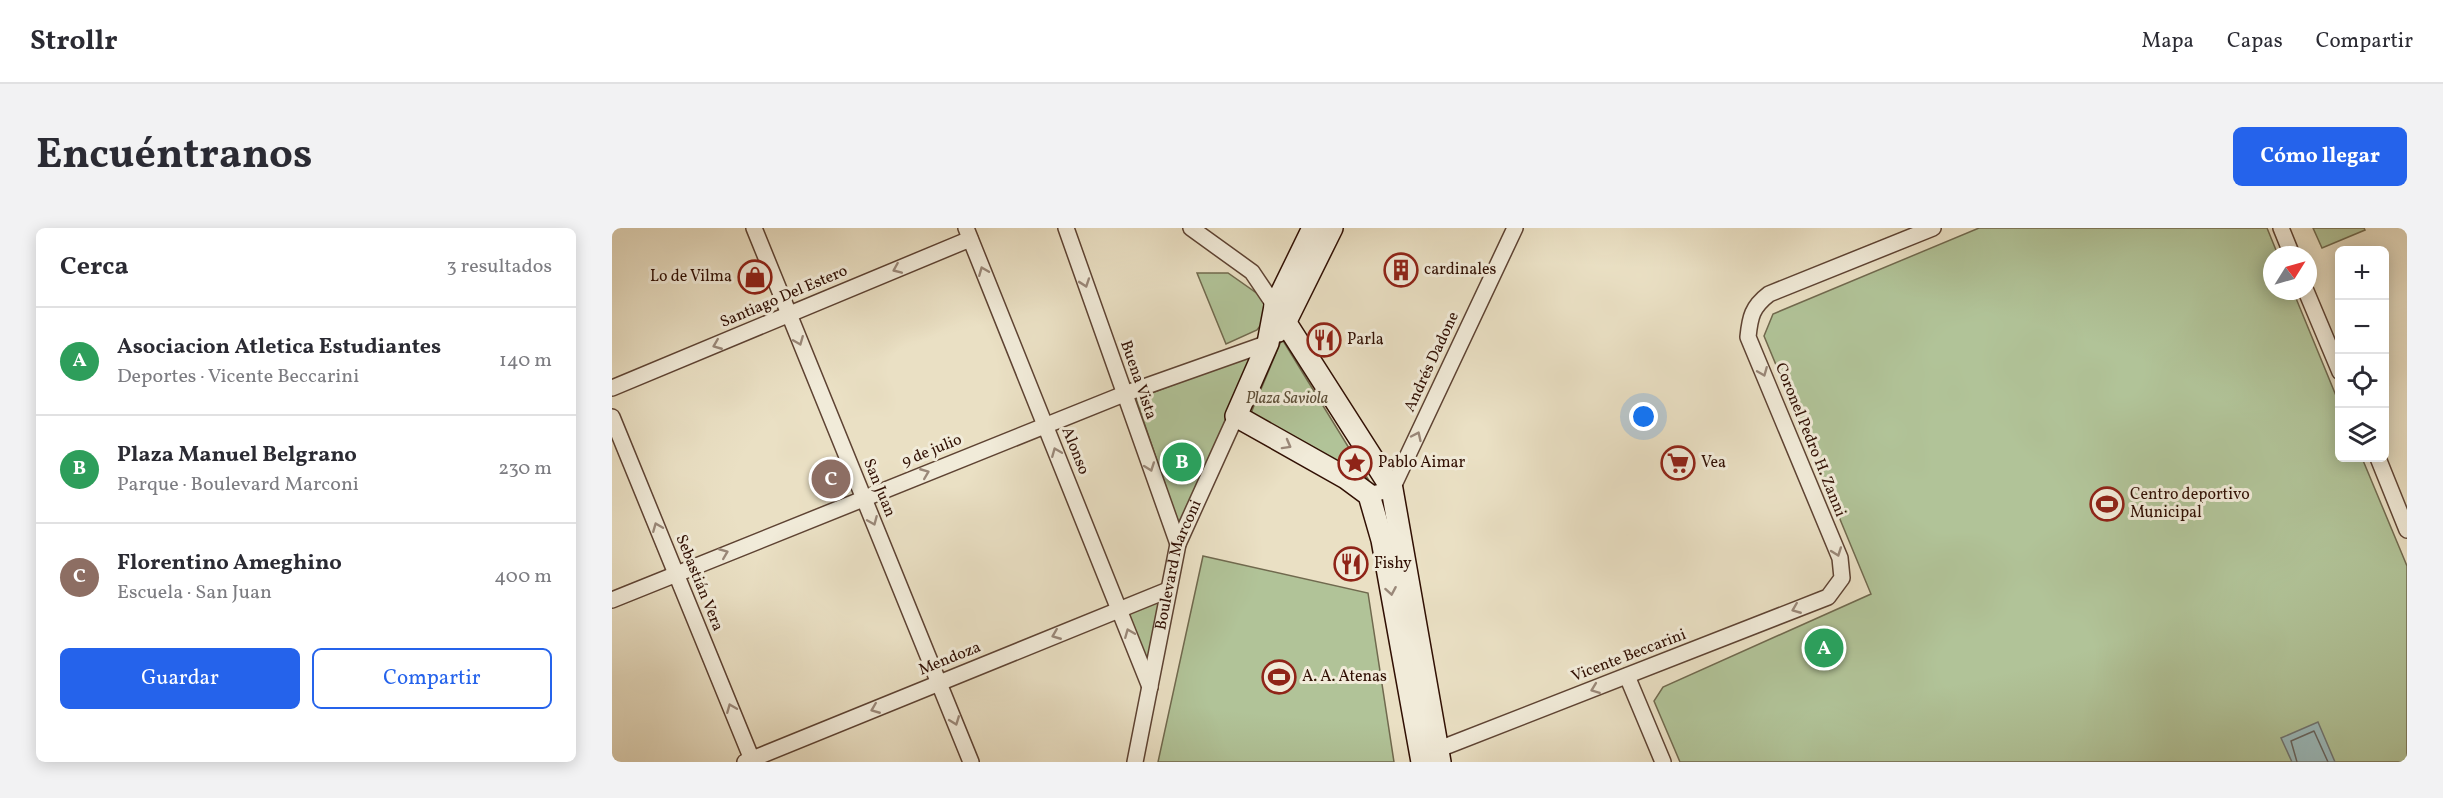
<!DOCTYPE html>
<html lang="es">
<head>
<meta charset="utf-8">
<style>
  body { margin:0; font-family:Vollkorn,serif; background:#f2f2f3; color:#2b2b33 }
  .controls { position:absolute; right:18px; top:18px; display:grid; overflow:hidden; border-radius:9px; box-shadow:0 3px 15px #0003 }
  .controls button { width:54px; height:54px; display:grid; place-items:center; padding:0; border:0; border-bottom:2px solid #e1e1e2; background:#fff; color:#2b2b33; font:30px sans-serif }
  .compass { position:absolute; left:1651px; top:18px; width:54px; height:54px; border-radius:50%; background:#fff; box-shadow:0 3px 15px #0003; rotate:53deg }
  .you { position:absolute; left:1032px; top:189px; width:21px; height:21px; margin:-15px; border:4px solid #fff; border-radius:50%; background:#1a73e8; box-shadow:0 0 0 9px #1a73e833 }
  .badge { display:grid; place-items:center; width:39px; height:39px; border-radius:50%; background:#2563eb; color:#fff; font-size:20px; font-weight:700 }
  .pin { position:absolute; translate:-50% -50%; border:3px solid #fff; box-shadow:0 2px 6px #0006 }
  .list { margin:0; padding:0; list-style:none }
  h2 { display:flex; justify-content:space-between; align-items:center; height:78px; margin:0; padding:0 24px; font-size:26px }
  h2 small { font-size:20px; font-weight:400; color:#7c7c81 }
  .list li { display:grid; grid-template-columns:39px 1fr auto; gap:18px; align-items:center; box-sizing:border-box; height:108px; padding:0 24px; border-top:2px solid #e1e1e2 }
  .list b { display:block; font-size:22px; white-space:nowrap }
  .list p { margin:0; font-size:20px; white-space:nowrap; color:#7c7c81 }
  .list em { font-size:20px; font-style:normal; color:#7c7c81 }
  .actions { display:flex; gap:12px; padding:18px 24px }
  .actions a { flex:1; padding:14px 0; border:2px solid #2563eb; border-radius:9px; text-align:center; font-size:21px; color:#2563eb }
  .actions .main { background:#2563eb; color:#fff }
  .icon { flex:none; width:33px; height:33px; fill:none; stroke:currentColor; stroke-width:2; stroke-linecap:round; stroke-linejoin:round }
  .map { position:relative; flex:none; width:1795px; height:534px; overflow:hidden; border-radius:9px }
  header { display:flex; align-items:center; gap:36px; box-sizing:border-box; height:84px; padding:0 30px; background:#fff; border-bottom:2px solid #e1e1e2 }
  header strong { font-size:28px }
  nav { display:flex; gap:33px; margin-inline-start:auto; font-size:21px }
  .intro { display:flex; align-items:center; justify-content:space-between; box-sizing:border-box; height:144px; padding:0 36px }
  h1 { margin:0; font-size:42px }
  .button { padding:15px 27px; border-radius:9px; background:#2563eb; color:#fff; font-size:21px; font-weight:700 }
  main { display:flex; gap:36px; padding:0 36px }
  aside { flex:1; background:#fff; border-radius:9px; box-shadow:0 3px 15px #0003 }
  .map>svg:first-child { display:block }
  .green { fill:#b1c398; stroke:#70694e; stroke-width:1.5 }
  .water { fill:#9bbbbd; stroke:#707673; stroke-width:1.5 }
  .lines { fill:none; stroke-linecap:round; stroke-linejoin:round }
  .shore { stroke:#666560; stroke-width:1.5 }
  .street-casing { stroke:#5e4333; stroke-width:18 }
  .secondary-casing { stroke:#300f03; stroke-width:24 }
  .street { stroke:#f1ebd9; stroke-width:15 }
  .secondary { stroke:#f1ebd9; stroke-width:21 }
  .oneway { stroke:#9a8879 }
  .labels { text-anchor:middle; dominant-baseline:central; stroke-width:6; stroke-linejoin:round; paint-order:stroke }
  .poi-label { font-size:16px; fill:#300f03; stroke:#f1ebd9; text-anchor:start }
  .street-label { font-size:16px; fill:#300f03; stroke:#f1ebd9 }
  .park-label { font-size:16px; font-style:italic; fill:#5d4e37; stroke:#f1ebd9 }
</style>
</head>
<body>
<header>
<strong>Strollr</strong>
<nav><a>Mapa</a><a>Capas</a><a>Compartir</a></nav>
</header>
<div class="intro"><h1>Encuéntranos</h1><a class="button">Cómo llegar</a></div>
<main>
<aside>
<h2>Cerca<small>3 resultados</small></h2>
<ul class="list">
<li><span class="badge" style="background:#2e9e5b">A</span><div><b>Asociacion Atletica Estudiantes</b><p>Deportes · Vicente Beccarini</p></div><em>140 m</em></li>
<li><span class="badge" style="background:#2e9e5b">B</span><div><b>Plaza Manuel Belgrano</b><p>Parque · Boulevard Marconi</p></div><em>230 m</em></li>
<li><span class="badge" style="background:#8d6e63">C</span><div><b>Florentino Ameghino</b><p>Escuela · San Juan</p></div><em>400 m</em></li>
</ul>
<div class="actions"><a class="main">Guardar</a><a>Compartir</a></div>
</aside>
<div class="map">
<svg width="1795" height="534" viewBox="0 0 1795 534">
  <rect width="100%" height="100%" fill="#eae0c4"/>
  <filter id="stains"><feTurbulence type="fractalNoise" baseFrequency=".00333" numOctaves="4"/><feColorMatrix values="0 0 0 0 .2 0 0 0 0 .09 0 0 0 0 .02 0 0 0 .5 -.17"/></filter>
  <radialGradient id="worn" r=".72"><stop offset=".6" stop-color="#630" stop-opacity="0"/><stop offset="1" stop-color="#630" stop-opacity=".3"/></radialGradient>
  <g class="green">
    <polygon points="1367,0 1655,0 1666,27 1660,27 1660,63 1681,63 1727,175 1728,230 1750,230 1795,338 1795,534 1068,534 1042,473 1051,459 1259,366 1152,108 1161,86"/>
    <polygon points="1701,0 1752,0 1753,2 1710,20"/>
    <polygon points="585,45 616,45 663,78 645,102 614,116"/>
    <polygon points="670,111 756,251 639,185"/>
    <polygon points="644,125 567,297 524,171"/>
    <polygon points="591,328 756,365 782,534 546,534"/>
    <polygon points="550,370 535,444 514,385"/>
  </g>
  <polygon class="water" points="1706,494 1723,534 1680,534 1669,510"/>
  <g class="lines">
    <polyline class="shore" points="1685,534 1679,513 1702,503 1716,534"/>
    <g class="street-casing">
      <g id="street">
        <polyline points="142,0 359,534"/>
        <polyline points="354,0 538,459"/>
        <polyline points="454,0 566,316"/>
        <polyline points="579,0 640,44 663,78"/>
        <polyline points="1669,0 1680,27"/>
        <polyline points="1694,63 1728,144"/>
        <polyline points="0,160 358,11"/>
        <polyline points="0,189 141,534"/>
        <polyline points="1766,230 1795,302"/>
        <polyline points="757,267 780,261 903,0"/>
        <polyline points="0,372 512,166 656,115"/>
        <polyline points="1015,448 1051,534"/>
        <path d="M 817,525 L 1216,369 L 1230,350 L 1228,330 L 1136,109 C 1138,89 1140,79 1157,66 L 1321,0"/>
        <polyline points="133,534 556,362"/>
        <path id="s1" d="M 523,534 L 566,316 L 624,188"/>
      </g>
    </g>
    <g class="secondary-casing">
      <g id="secondary">
        <polyline points="701,0 663,78 656,115 624,188 734,250 757,267 770,312 810,534"/>
        <polyline points="663,78 780,261 828,534"/>
        <polyline points="666,103 673,95 720,0"/>
      </g>
    </g>
    <use href="#street" class="street"/>
    <use href="#secondary" class="secondary"/>
  </g>
  <defs><path id="oneway-chevron" d="M-2-3.5L2.5 0L-2 3.5" fill="none" stroke-width="1.6" stroke-linecap="round" stroke-linejoin="round" transform="scale(1.5)"/></defs>
  <g class="oneway">
    <use href="#oneway-chevron" transform="translate(285 41) rotate(157)"/>
    <use href="#oneway-chevron" transform="translate(371 43) rotate(-112)"/>
    <use href="#oneway-chevron" transform="translate(473 55) rotate(71)"/>
    <use href="#oneway-chevron" transform="translate(187 113) rotate(68)"/>
    <use href="#oneway-chevron" transform="translate(105 117) rotate(158)"/>
    <use href="#oneway-chevron" transform="translate(1151 144) rotate(68)"/>
    <use href="#oneway-chevron" transform="translate(805 208) rotate(-65)"/>
    <use href="#oneway-chevron" transform="translate(675 217) rotate(29)"/>
    <use href="#oneway-chevron" transform="translate(444 224) rotate(-112)"/>
    <use href="#oneway-chevron" transform="translate(538 239) rotate(70)"/>
    <use href="#oneway-chevron" transform="translate(313 245) rotate(-22)"/>
    <use href="#oneway-chevron" transform="translate(261 293) rotate(67)"/>
    <use href="#oneway-chevron" transform="translate(45 299) rotate(-112)"/>
    <use href="#oneway-chevron" transform="translate(1225 324) rotate(70)"/>
    <use href="#oneway-chevron" transform="translate(112 325) rotate(-22)"/>
    <use href="#oneway-chevron" transform="translate(779 363) rotate(80)"/>
    <use href="#oneway-chevron" transform="translate(1184 381) rotate(158)"/>
    <use href="#oneway-chevron" transform="translate(517 405) rotate(-112)"/>
    <use href="#oneway-chevron" transform="translate(444 407) rotate(158)"/>
    <use href="#oneway-chevron" transform="translate(983 461) rotate(159)"/>
    <use href="#oneway-chevron" transform="translate(119 480) rotate(-112)"/>
    <use href="#oneway-chevron" transform="translate(263 481) rotate(158)"/>
    <use href="#oneway-chevron" transform="translate(343 493) rotate(69)"/>
  </g>
  <defs>
    <g id="building-ring" transform="scale(1.725)"><circle r="9.5" fill="#f1ebd9" stroke="#8f2418" stroke-width="1.5"/><path d="M-4-6H4V6H1V3H-1V6H-4ZM-2.5-4.3h1.7v1.8h-1.7ZM.8-4.3h1.7v1.8H.8ZM-2.5-1h1.7V.8h-1.7ZM.8-1h1.7V.8H.8Z" fill="#8f2418"/></g>
    <g id="shop-ring" transform="scale(1.725)"><circle r="9.5" fill="#f1ebd9" stroke="#8f2418" stroke-width="1.5"/><path d="M-5-2.5h2.3a2.7 3.5 0 0 1 5.4 0H5L5.5 6h-11ZM-1.5-2.5h3a1.5 2.3 0 0 0-3 0Z" fill="#8f2418"/></g>
    <g id="restaurant-ring" transform="scale(1.725)"><circle r="9.5" fill="#f1ebd9" stroke="#8f2418" stroke-width="1.5"/><path d="M-5-6h1v4h1v-4h1v4h1v-4h1v5L-1.5 .5V6h-2V.5L-5-1ZM5-6V6H3V1.5H1.5Q1.5-4 5-6Z" fill="#8f2418"/></g>
    <g id="sight-ring" transform="scale(1.725)"><circle r="9.5" fill="#f1ebd9" stroke="#8f2418" stroke-width="1.5"/><path d="M0-6L1.8-2.2L6-1.7L2.9 1.2L3.7 5.4L0 3.3L-3.7 5.4L-2.9 1.2L-6-1.7L-1.8-2.2Z" fill="#8f2418"/></g>
    <g id="supermarket-ring" transform="scale(1.725)"><circle r="9.5" fill="#f1ebd9" stroke="#8f2418" stroke-width="1.5"/><path d="M-6-5.5h2.5l.6 2H6L4.5 2H-2.5L-4.4-4H-6ZM-1.5 3.2a1.3 1.3 0 1 0 .1 0ZM3 3.2a1.3 1.3 0 1 0 .1 0Z" fill="#8f2418"/></g>
    <g id="stadium-ring" transform="scale(1.725)"><circle r="9.5" fill="#f1ebd9" stroke="#8f2418" stroke-width="1.5"/><path d="M0-5a6.5 5 0 1 0 0 10a6.5 5 0 1 0 0-10ZM-3.5-1.8h7v3.6h-7Z" fill="#8f2418"/></g>
  </defs>
  <g fill-rule="evenodd">
    <use href="#building-ring" x="789" y="42"/>
    <use href="#shop-ring" x="143" y="49"/>
    <use href="#restaurant-ring" x="712" y="112"/>
    <use href="#sight-ring" x="743" y="235"/>
    <use href="#supermarket-ring" x="1066" y="235"/>
    <use href="#stadium-ring" x="1495" y="276"/>
    <use href="#restaurant-ring" x="739" y="336"/>
    <use href="#stadium-ring" x="667" y="449"/>
  </g>
  <g class="labels">
    <g class="poi-label">
      <text x="812" y="42">cardinales</text>
      <text x="120" y="49" text-anchor="end">Lo de Vilma</text>
      <text x="735" y="112">Parla</text>
      <text x="766" y="235">Pablo Aimar</text>
      <text x="1089" y="235">Vea</text>
      <text x="1518" y="267">Centro deportivo<tspan x="1518" dy="18">Municipal</tspan></text>
      <text x="762" y="336">Fishy</text>
      <text x="690" y="449">A. A. Atenas</text>
    </g>
    <g class="street-label">
      <text transform="translate(172 69) rotate(-23)">Santiago Del Estero</text>
      <text transform="translate(820 134) rotate(-65)">Andrés Dadone</text>
      <text transform="translate(526 152) rotate(71)">Buena Vista</text>
      <text transform="translate(1198 212) rotate(68)">Coronel Pedro H. Zanni</text>
      <text transform="translate(320 223) rotate(-22)">9 de julio</text>
      <text transform="translate(463 223) rotate(68)">Alonso</text>
      <text transform="translate(267 260) rotate(68)">San Juan</text>
      <text stroke="none"><textPath href="#s1" startOffset="202">Boulevard Marconi</textPath></text>
      <text transform="translate(87 355) rotate(68)">Sebastián Vera</text>
      <text transform="translate(1017 428) rotate(-21)">Vicente Beccarini</text>
      <text transform="translate(338 431) rotate(-22)">Mendoza</text>
    </g>
    <g class="park-label">
      <text x="675" y="171">Plaza Saviola</text>
    </g>
  </g>
  <rect width="100%" height="100%" filter="url(#stains)"/>
  <rect width="100%" height="100%" fill="url(#worn)"/>
</svg>
<div class="controls">
<button>+</button>
<button>−</button>
<button><svg class="icon" aria-label="locate" viewBox="0 0 24 24"><circle cx="12" cy="12" r="6"/><path d="M12 2v4M12 18v4M2 12h4M18 12h4"/></svg></button>
<button><svg class="icon" aria-label="layers" viewBox="0 0 24 24"><path d="M12 4l9 5-9 5-9-5zM3 14l9 5 9-5"/></svg></button>
</div>
<svg class="compass" viewBox="-18 -18 36 36"><path d="M0-13l5 13h-10z" fill="#e53935"/><path d="M0 13l5-13h-10z" fill="#7c7c81"/></svg>
<div class="you"></div>
<div class="pin badge" style="left:1212px;top:420px;background:#2e9e5b">A</div>
<div class="pin badge" style="left:570px;top:234px;background:#2e9e5b">B</div>
<div class="pin badge" style="left:219px;top:251px;background:#8d6e63">C</div>
</div>
</main>
</body>
</html>
